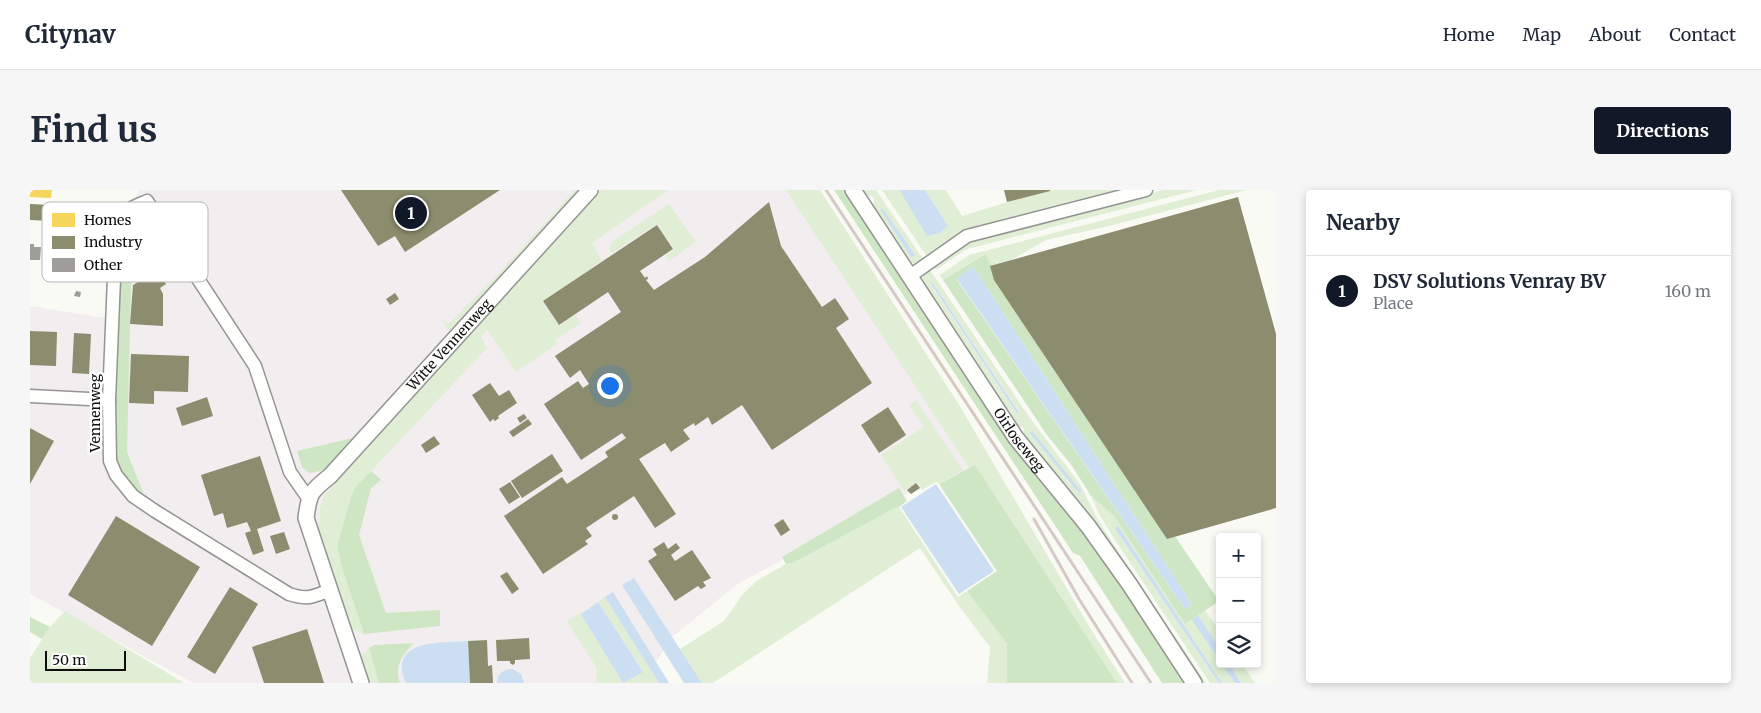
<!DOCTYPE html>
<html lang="en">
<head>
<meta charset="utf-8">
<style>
  body { margin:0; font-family:Merriweather,serif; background:#f6f6f7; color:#1f2937 }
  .controls { position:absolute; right:15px; bottom:15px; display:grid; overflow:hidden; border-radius:5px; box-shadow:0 2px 8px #0003 }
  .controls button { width:45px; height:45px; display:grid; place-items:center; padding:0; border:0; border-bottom:1px solid #e0e1e3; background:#fff; color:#1f2937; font:25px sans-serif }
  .scale { position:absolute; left:15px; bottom:12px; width:81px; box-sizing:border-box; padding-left:5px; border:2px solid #0e0e0e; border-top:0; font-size:14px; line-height:18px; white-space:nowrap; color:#0e0e0e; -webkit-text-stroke:4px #fff; paint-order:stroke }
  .you { position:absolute; left:579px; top:195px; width:18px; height:18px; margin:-12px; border:4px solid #fff; border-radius:50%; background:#1a73e8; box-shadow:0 0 0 8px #1a73e833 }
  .badge { display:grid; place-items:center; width:32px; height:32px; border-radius:50%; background:#111827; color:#fff; font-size:16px; font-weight:700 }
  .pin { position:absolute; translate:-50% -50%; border:2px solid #fff; box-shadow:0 1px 5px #0006 }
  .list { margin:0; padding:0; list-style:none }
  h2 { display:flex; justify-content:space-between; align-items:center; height:65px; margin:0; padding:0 20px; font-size:21px }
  h2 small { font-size:16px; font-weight:400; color:#747a83 }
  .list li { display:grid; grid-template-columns:32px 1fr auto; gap:15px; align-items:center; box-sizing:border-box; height:70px; padding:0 20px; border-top:1px solid #e0e1e3 }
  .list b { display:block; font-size:19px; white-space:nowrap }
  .list p { margin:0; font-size:16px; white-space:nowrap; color:#747a83 }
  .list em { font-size:16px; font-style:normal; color:#747a83 }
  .icon { flex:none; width:28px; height:28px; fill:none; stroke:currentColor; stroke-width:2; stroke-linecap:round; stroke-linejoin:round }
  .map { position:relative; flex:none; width:1246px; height:493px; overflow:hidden; border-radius:5px }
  header { display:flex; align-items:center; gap:30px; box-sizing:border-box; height:70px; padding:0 25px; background:#fff; border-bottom:1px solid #e0e1e3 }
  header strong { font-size:24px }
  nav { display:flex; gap:28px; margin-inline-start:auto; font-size:18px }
  .intro { display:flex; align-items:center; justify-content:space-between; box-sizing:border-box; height:120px; padding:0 30px }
  h1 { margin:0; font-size:35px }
  .button { padding:12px 22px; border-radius:5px; background:#111827; color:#fff; font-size:18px; font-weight:700 }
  main { display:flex; gap:30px; padding:0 30px }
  aside { flex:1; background:#fff; border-radius:5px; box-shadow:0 2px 8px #0003 }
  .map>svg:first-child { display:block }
  .industrial { fill:#f2edef }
  .green { fill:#e0eed5; fill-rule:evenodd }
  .forest { fill:#cfe6c4; fill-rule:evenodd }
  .water { fill:#ccdef2 }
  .homes { fill:#f6d55c }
  .industry { fill:#8c8c6e }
  .building { fill:#9e9d99 }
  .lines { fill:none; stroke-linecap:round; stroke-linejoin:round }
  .minor-casing { stroke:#949492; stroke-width:15 }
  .tertiary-casing { stroke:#949492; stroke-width:18 }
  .minor { stroke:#fefefd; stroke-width:12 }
  .tertiary { stroke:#fefefd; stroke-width:15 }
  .rail { stroke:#d5c9c6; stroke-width:3 }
  .labels { text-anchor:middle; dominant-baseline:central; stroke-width:5; stroke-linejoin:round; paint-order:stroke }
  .street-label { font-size:14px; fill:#0e0e0e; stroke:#fff }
  .key { fill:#fff; stroke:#b7b7b7; stroke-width:1 }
  .key-label { font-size:14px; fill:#0e0e0e }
</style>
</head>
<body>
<header>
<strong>Citynav</strong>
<nav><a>Home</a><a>Map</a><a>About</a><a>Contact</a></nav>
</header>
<div class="intro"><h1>Find us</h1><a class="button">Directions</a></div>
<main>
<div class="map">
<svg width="1246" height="493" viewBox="0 0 1246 493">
  <rect width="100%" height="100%" fill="#fafaf4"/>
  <polygon class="industrial" points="109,0 759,0 944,276 940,280 885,300 709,393 642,447 613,493 163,493 0,404 0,116 75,128 77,57"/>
  <g class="green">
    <polygon points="545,0 551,0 423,140 416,138 413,129 419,134 471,81"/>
    <polygon points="571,0 638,0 562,53 572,70 514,114 529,136 545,125 551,133 525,150 527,154 486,182 457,140 451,147 457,158 325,298 321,307 307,357 313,381 334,444 320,438 289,341 290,318 294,306"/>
    <polygon points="756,0 790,0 928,213 1060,438 1095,493 1087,493 945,276 940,279"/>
    <polygon points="829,0 846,0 895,72 890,75 877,72 842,20 844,10 842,6 832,5"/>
    <polygon points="852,0 872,0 870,1 918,36 895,0 916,0 932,26 1017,0 1095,0 899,65 896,65"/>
    <polygon points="1133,0 1167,0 937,59 907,79 905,79 906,76 941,52 950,48"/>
    <polygon points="1189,0 1217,0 1079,36 1016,50 964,80 954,64 913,90 910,85 939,65"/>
    <polygon points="639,14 666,52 639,71 636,66 644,59 627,34 582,63 579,60 582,52"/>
    <path d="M 900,80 L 1000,228 L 1050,294 L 1067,328 L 1080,349 L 1176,493 L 1170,493 L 992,246 L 994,239 L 992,237 L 983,235 L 889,95 L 895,83 ZM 902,92 L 989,221 L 989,222 L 987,223 L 900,94 Z"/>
    <polygon points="886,210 933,280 909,294 906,292 892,300 887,292 874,301 851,265 894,237 879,215"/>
    <polygon points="1061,306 1084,326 1156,433 1175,420 1190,441 1190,459 1168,426 1163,430 1190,471 1190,474 1192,474 1205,493 1192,493 1088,337 1086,338 1189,493 1180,493 1083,347 1069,324"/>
    <polygon points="869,317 928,407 937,401 977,454 977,493 957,493 960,457 929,416 890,358 683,493 672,493 650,459 694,431 713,404 728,390 756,374 763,373 863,319"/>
    <polygon points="575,407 629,493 593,493 613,481 568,412"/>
    <polygon points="35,421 154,493 0,493 0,468 20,437"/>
    <polygon points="554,421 551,424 593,493 567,493 566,477 537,431"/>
    <polygon points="339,458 349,493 339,493 330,467"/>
    <polygon points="1199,474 1212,474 1225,493 1211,493"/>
  </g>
  <g class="forest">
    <polygon points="804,0 816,0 1063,353 1157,493 1132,493 1050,366 1043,363"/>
    <path d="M 107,22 L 115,22 L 125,33 L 113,38 L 104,50 L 101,98 L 97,262 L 114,305 C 94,290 91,284 82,262 L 90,35 L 95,26 Z"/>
    <path d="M 955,64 L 964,80 L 1189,411 L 1155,434 L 1084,326 L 1061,306 L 1042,276 L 1017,245 L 913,90 ZM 943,76 L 1162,414 L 1155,419 L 927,90 Z"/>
    <path d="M 327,247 C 311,266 304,281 279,283 L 272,277 L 267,261 Z"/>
    <polygon points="945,275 1087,493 977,493 977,454 937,401 967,381 909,294"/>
    <polygon points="341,281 351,290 341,298 329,345 356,423 410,420 410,436 334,444 313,381 307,357 321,307 325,298"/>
    <polygon points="869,298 877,311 869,317 863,319 763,373 756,374 752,367"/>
    <polygon points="0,427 20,437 12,449 0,442"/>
    <path d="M 384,453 C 373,464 364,476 370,493 L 349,493 L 339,458 L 344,455 Z"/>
  </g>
  <g class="water">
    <polygon points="872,0 895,0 918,36 910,43 897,46 870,1"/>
    <polygon points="850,19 853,19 885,65 881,67"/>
    <polygon points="943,76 1162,414 1155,419 927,89"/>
    <polygon points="902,92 989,222 987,223 900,93"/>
    <polygon points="1002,241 1051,301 1051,302 1049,303 1000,243"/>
    <polygon points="906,294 964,381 929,404 871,317"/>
    <polygon points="1088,336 1192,493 1189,493 1085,338"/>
    <polygon points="604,388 672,493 654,493 592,395"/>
    <polygon points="583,402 639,493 629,493 575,407"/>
    <polygon points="568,412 613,482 593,493 551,424"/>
    <polygon points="1168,425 1190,459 1190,471 1162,430"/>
    <path d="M 438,451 L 440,493 L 376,493 C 357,449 411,453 438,451 Z"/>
    <polygon points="1192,474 1199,474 1211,493 1205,493"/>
    <path d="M 479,479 L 483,479 L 491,484 L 494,493 L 467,493 C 467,485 471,481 479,479 Z"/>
  </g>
  <polygon class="homes" points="0,0 22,0 21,8 0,7"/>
  <g class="industry">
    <polygon points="311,0 470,0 375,62 365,46 348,56"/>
    <polygon points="974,0 1020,0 1020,1 977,12"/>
    <polygon points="1208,7 1246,144 1246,318 1137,349 964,90 960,76"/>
    <polygon points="739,12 751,56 792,117 805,108 819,129 806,138 842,193 742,260 712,215 682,235 678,227 665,236 664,233 653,240 660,249 645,259 641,262 635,253 609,269 646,324 625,338 604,306 556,338 562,346 555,351 558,354 513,384 474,326 532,287 537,294 578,267 575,262 596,248 592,243 551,270 514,214 548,191 553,198 559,194 550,180 540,188 525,166 591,122 578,102 529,135 513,111 627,35 643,59 610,81 615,88 617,86 618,89 616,90 624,100 675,67"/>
    <polygon points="0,14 21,15 20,31 0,30"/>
    <polygon points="131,79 138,89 134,91 136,94 130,98 133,104 133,136 100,134 103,95"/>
    <polygon points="365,103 369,109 360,115 356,109"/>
    <polygon points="0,141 27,142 26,176 0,175"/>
    <polygon points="44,143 61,144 59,184 42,183"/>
    <polygon points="101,164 159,166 158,202 124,201 124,214 99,213"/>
    <polygon points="460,193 469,206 479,200 487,213 468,226 469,228 465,231 463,229 460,232 442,205"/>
    <polygon points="177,207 183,226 152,236 146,218"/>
    <polygon points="858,217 876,245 849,263 831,235"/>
    <polygon points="494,224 497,228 490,233 487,228"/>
    <polygon points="498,229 502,234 483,247 479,242"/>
    <polygon points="0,238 24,251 0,294"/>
    <polygon points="404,246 410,254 396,263 391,255"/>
    <polygon points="522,264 533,281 492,308 481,291"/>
    <polygon points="230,266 251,331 227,339 234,361 223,365 215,343 221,341 217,332 197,338 193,323 184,326 171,285"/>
    <polygon points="480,292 490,307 479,314 469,299"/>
    <polygon points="886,293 890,298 881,304 877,300"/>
    <circle cx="585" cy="327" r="3"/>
    <polygon points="86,326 170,377 122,456 38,405"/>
    <polygon points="753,329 760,340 751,346 744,335"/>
    <polygon points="254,342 260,359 246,364 240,346"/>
    <polygon points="634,352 638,359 646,353 650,358 641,365 645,371 662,360 681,388 673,392 676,396 671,399 668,396 645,411 618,371 627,365 623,359"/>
    <polygon points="477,382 489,399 482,404 470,386"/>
    <polygon points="200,397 228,414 185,484 157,467"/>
    <polygon points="277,439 294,493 234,493 222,457"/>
    <polygon points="499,448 500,469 485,470 485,473 483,475 480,473 480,471 467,471 466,450"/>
    <polygon points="457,450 458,476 462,475 463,493 440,493 438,451"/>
  </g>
  <g class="building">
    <polygon points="0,54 4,54 4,57 11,57 10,70 0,70"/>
    <polygon points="46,101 51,102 50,107 44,106"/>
  </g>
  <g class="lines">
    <g class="minor-casing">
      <g id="minor">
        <polyline points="880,86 937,46 1116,0"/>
        <polyline points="0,206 79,210"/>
        <path d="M 278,308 L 260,282 L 225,176 L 117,11 C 101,18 89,21 86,39 L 79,210 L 80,271 L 86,285 L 103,306 L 125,321 L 259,404 C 277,410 283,407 300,400"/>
      </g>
    </g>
    <g class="tertiary-casing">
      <g id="tertiary">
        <path id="s1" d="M 823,0 L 986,248 L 1058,336 L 1100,395 L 1164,493"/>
        <path id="s2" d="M 331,493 L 276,328 C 279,303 281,301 300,286 L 560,0"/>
      </g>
    </g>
    <use href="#minor" class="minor"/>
    <use href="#tertiary" class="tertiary"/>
    <g class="rail">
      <polyline points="796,0 1121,493"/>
      <polyline points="1004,329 1049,409 1102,493"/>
    </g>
  </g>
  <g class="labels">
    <g class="street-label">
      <text stroke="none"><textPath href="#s2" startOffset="402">Witte Vennenweg</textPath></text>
      <text transform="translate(65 223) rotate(-90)">Vennenweg</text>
      <text stroke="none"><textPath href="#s1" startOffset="300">Oirloseweg</textPath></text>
    </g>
  </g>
  <rect x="12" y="12" width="166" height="80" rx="8" class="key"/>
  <rect x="22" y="23" width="23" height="14" fill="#f6d55c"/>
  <rect x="22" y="46" width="23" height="13" fill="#8c8c6e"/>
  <rect x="22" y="68" width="23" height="14" fill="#9e9d99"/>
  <g class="key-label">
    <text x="54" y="35">Homes</text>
    <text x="54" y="57">Industry</text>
    <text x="54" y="80">Other</text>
  </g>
</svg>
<div class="controls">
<button>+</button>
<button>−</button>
<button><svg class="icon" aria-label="layers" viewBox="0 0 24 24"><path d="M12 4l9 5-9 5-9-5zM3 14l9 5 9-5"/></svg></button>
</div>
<div class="scale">50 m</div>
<div class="you"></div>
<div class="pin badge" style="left:381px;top:23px">1</div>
</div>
<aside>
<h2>Nearby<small></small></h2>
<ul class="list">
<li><span class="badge">1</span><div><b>DSV Solutions Venray BV</b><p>Place</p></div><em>160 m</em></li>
</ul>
</aside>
</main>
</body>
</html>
